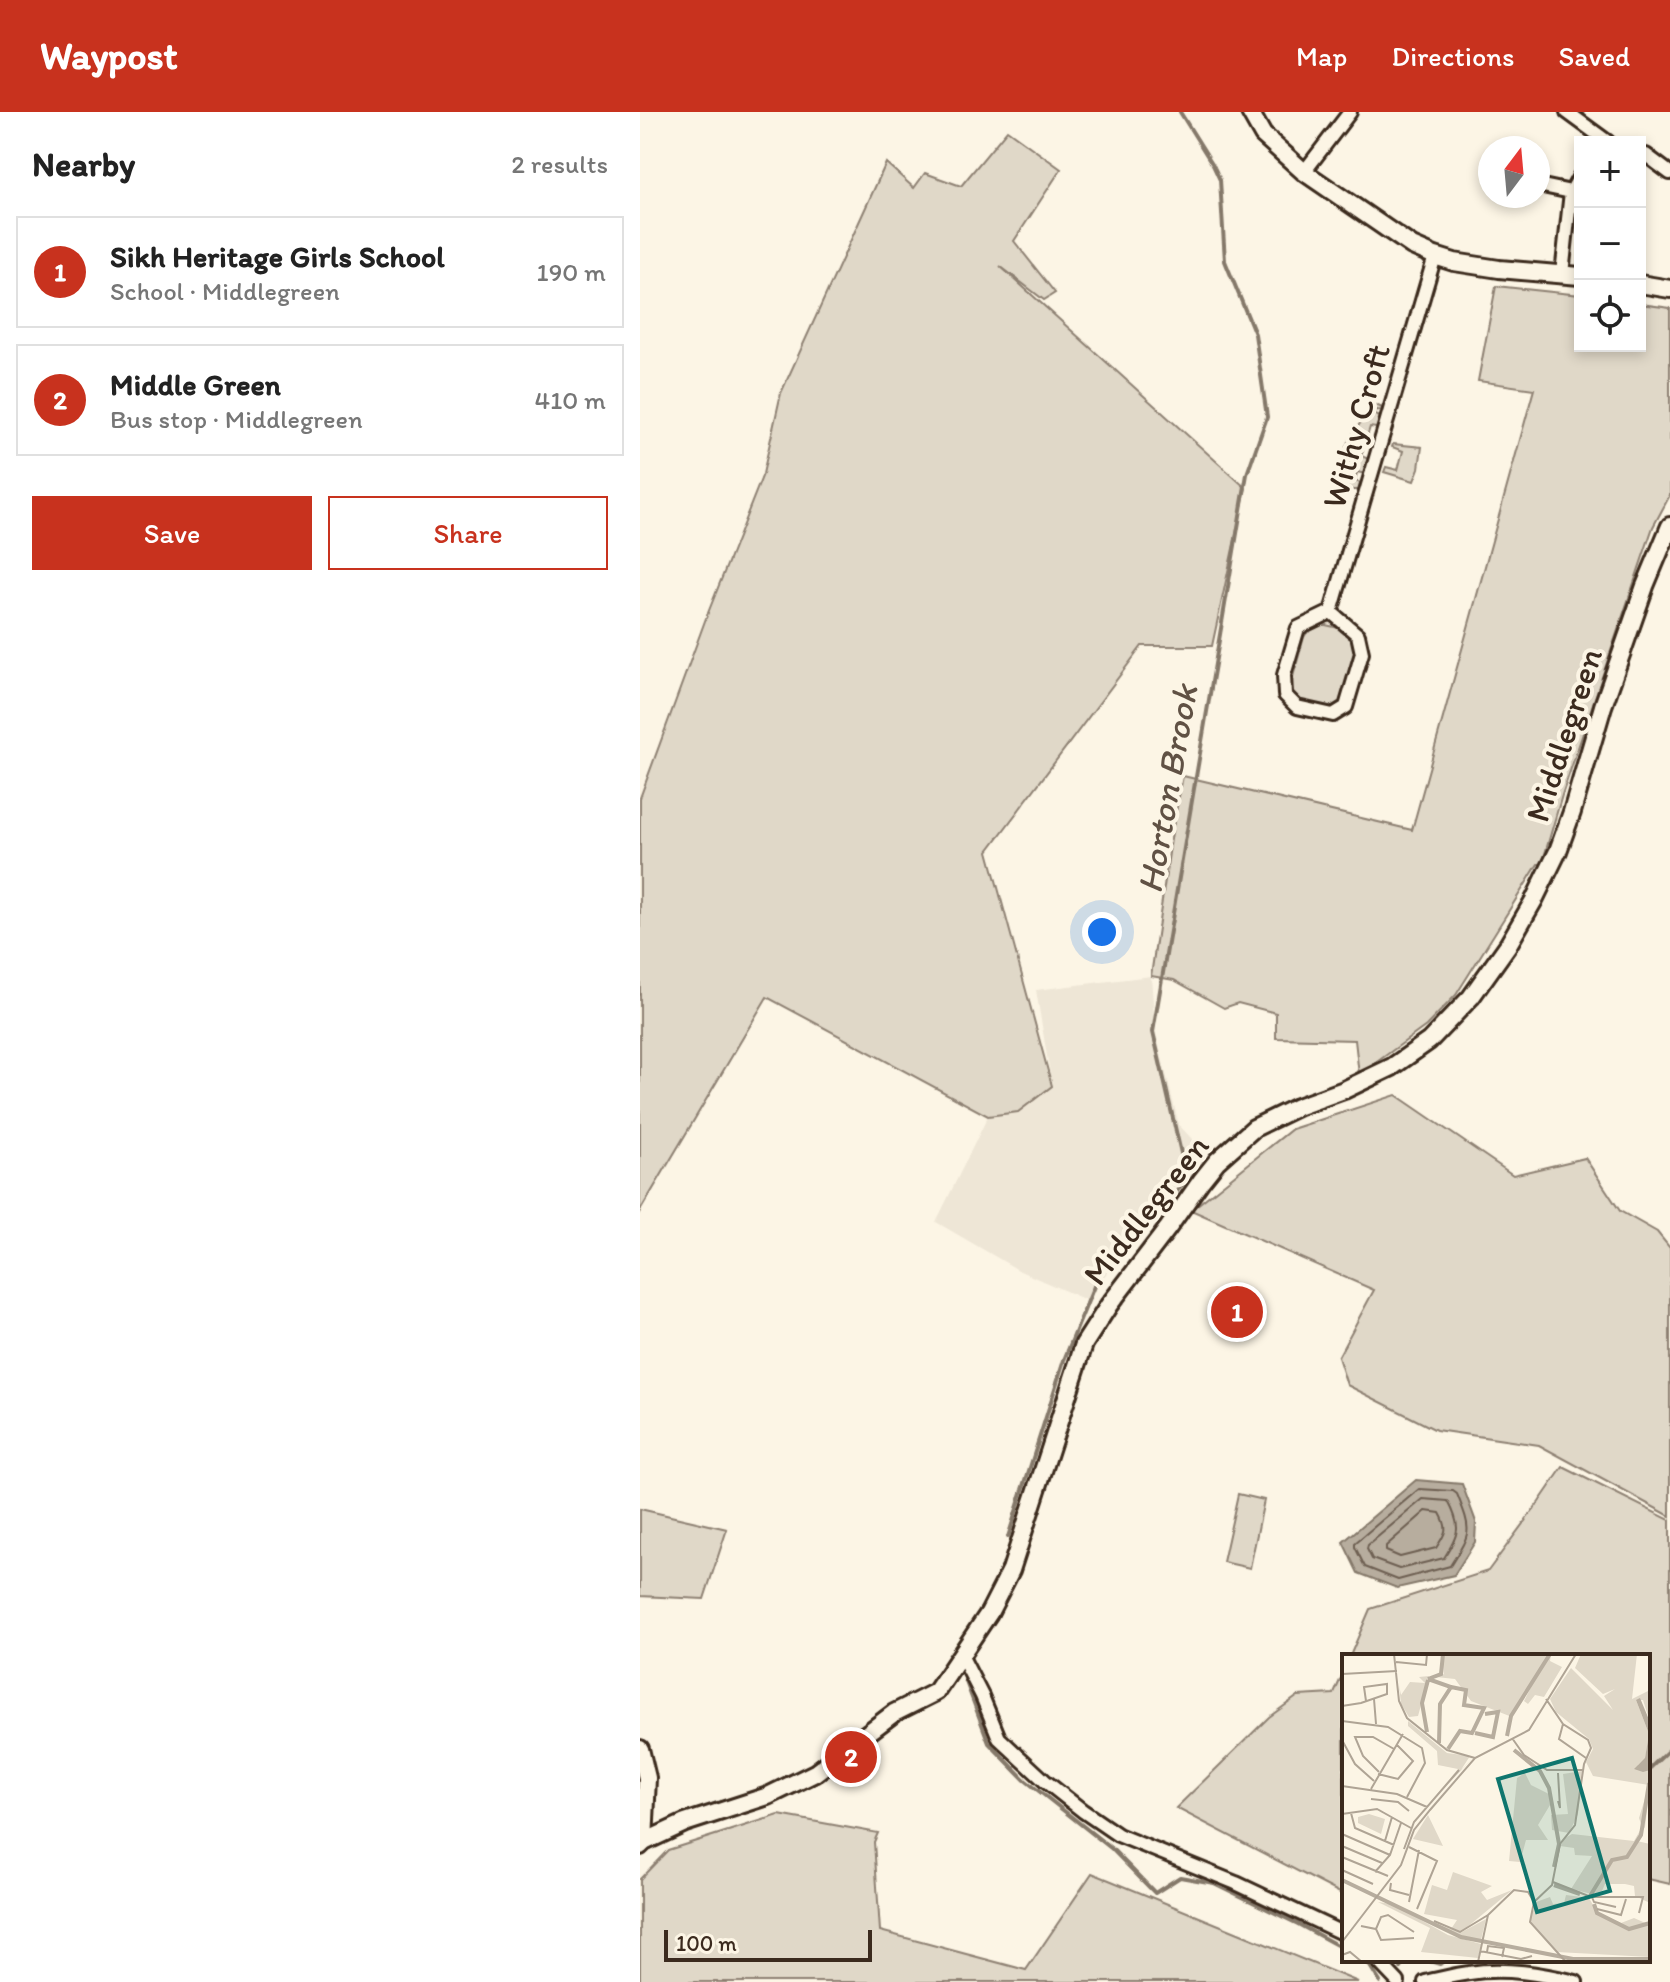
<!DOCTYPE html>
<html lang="en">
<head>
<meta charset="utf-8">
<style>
  body { margin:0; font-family:Itim,sans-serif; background:#f6f6f6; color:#222 }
  .controls { position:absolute; right:24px; top:24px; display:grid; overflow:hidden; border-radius:0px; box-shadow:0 4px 12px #0003 }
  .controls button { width:72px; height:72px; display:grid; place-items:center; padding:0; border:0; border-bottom:2px solid #e0e0e0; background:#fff; color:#222; font:40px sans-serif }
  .compass { position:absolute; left:838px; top:24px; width:72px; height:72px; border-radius:50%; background:#fff; box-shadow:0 4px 12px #0003; rotate:16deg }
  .scale { position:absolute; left:24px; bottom:20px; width:208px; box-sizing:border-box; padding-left:8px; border:4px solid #3b2a1e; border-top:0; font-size:22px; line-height:28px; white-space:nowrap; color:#3b2a1e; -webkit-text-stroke:6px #fcf5e5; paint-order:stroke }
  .you { position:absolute; left:462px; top:820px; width:28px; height:28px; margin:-20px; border:6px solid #fff; border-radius:50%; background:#1a73e8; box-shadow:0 0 0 12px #1a73e833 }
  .badge { display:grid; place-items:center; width:52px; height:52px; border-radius:50%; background:#c8321e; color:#fff; font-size:26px; font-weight:700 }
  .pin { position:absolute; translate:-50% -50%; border:4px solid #fff; box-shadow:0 2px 8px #0006 }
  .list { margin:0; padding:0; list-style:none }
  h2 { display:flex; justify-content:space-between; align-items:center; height:104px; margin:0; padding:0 32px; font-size:34px }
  h2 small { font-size:26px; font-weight:400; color:#767676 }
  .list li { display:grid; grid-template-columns:52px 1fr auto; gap:24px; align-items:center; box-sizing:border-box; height:112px; margin:0 16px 16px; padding:0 16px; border:2px solid #e0e0e0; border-radius:0px }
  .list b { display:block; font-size:30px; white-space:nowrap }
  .list p { margin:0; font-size:26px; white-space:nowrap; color:#767676 }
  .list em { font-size:26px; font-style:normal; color:#767676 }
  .actions { display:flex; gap:16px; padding:24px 32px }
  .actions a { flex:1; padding:18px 0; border:2px solid #c8321e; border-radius:0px; text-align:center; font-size:28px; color:#c8321e }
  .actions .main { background:#c8321e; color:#fff }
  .icon { flex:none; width:44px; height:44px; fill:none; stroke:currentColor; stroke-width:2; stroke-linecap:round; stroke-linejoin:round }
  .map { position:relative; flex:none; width:1030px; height:1870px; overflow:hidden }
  header { display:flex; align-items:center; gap:48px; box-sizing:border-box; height:112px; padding:0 40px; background:#c8321e; color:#fff }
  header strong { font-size:38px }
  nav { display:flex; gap:44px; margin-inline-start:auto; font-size:28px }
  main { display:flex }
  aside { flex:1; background:#fff }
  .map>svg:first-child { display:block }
  .built { fill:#eee6d6 }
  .green { fill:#e0d8c8; stroke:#8e8173; stroke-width:2 }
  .water { fill:#b7ad9e; stroke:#85796b; stroke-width:2 }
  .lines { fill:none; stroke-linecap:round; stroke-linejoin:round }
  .shore { stroke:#6d5e51; stroke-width:2 }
  .stream { stroke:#85796b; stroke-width:4 }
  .street-casing { stroke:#3b2a1e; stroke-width:18 }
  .secondary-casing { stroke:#3b2a1e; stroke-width:22 }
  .street { stroke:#fcf5e5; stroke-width:12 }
  .secondary { stroke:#fcf5e5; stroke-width:16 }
  .labels { text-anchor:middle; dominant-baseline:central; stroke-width:8; stroke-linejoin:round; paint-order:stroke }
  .street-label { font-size:34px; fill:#3b2a1e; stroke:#fcf5e5 }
  .water-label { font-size:36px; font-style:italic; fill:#605144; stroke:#fcf5e5 }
  .inset-river { fill:none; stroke:#b7ad9e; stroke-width:4 }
  .inset-road { fill:none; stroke:#afa495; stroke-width:2 }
  .view { fill:#0f766e; fill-opacity:0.15; stroke:#0f766e; stroke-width:4 }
  .inset-edge { fill:none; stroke:#3b2a1e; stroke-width:4 }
</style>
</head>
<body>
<header>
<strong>Waypost</strong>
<nav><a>Map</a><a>Directions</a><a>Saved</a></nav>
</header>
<main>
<aside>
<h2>Nearby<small>2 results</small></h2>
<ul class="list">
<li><span class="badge">1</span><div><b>Sikh Heritage Girls School</b><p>School · Middlegreen</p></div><em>190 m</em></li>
<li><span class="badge">2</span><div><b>Middle Green</b><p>Bus stop · Middlegreen</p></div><em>410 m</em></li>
</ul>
<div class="actions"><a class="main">Save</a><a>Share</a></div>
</aside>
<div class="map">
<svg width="1030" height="1870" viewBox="0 0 1030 1870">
  <rect width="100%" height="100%" fill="#fcf5e5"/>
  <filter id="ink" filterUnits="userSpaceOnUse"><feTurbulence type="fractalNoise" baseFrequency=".0125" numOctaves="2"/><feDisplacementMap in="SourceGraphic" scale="16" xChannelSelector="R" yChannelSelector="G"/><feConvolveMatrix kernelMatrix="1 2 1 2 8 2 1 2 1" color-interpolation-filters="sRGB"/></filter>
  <g filter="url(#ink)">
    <polygon class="built" points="511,864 515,918 539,1013 564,1040 503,1114 446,1188 380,1159 296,1110 348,1004 378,1000 412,974 396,878"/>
    <g class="green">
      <polygon points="367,18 421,57 374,129 415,181 404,188 360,154 606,376 572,534 502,534 348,739 412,974 378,1000 348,1004 127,885 0,1099 0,686 66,506 123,362 141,281 246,51 274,76 285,61 321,74"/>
      <polygon points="856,174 940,183 940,234 1000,234 1000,192 1030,196 1030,383 1013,415 922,683 902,752 898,752 816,883 786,914 719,963 715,928 636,926 636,901 598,891 584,896 534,868 511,864 532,720 543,664 772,718 894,277 838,269"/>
      <path d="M 736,293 L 748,299 L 736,298 L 735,303 L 746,307 L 743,317 L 730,315 L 721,344 L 734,349 L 730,363 L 717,360 L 715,369 L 726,373 L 725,378 L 701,378 C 693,347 715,314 736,293 Z"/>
      <polygon points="753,332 782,335 779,356 774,369 744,360 746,355 758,358 763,339 752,335"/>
      <path d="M 681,512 L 708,518 L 719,532 L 700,594 C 685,599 669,594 655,586 L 651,572 L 664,525 C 668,517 672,514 681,512 Z"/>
      <polygon points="756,983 873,1063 945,1046 980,1099 1017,1120 1030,1136 1030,1404 899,1333 796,1318 707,1273 698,1245 734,1178 551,1098 652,1017"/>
      <polygon points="923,1355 1030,1408 1030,1772 1008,1767 1008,1544 710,1544 730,1497 848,1459 899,1390"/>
      <polygon points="598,1382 624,1388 610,1456 583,1450"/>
      <polygon points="0,1397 87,1417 64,1487 0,1484"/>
      <polygon points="704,1559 704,1783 536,1696 629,1605 658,1584 694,1582"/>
      <polygon points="139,1703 238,1721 234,1730 240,1819 386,1858 452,1761 718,1870 0,1870 0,1767 28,1738"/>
    </g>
    <polygon class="water" points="776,1368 822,1372 836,1410 835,1430 814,1463 757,1476 718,1461 703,1430"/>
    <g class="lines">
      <g class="shore">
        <path d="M 779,1377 L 813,1379 L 817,1382 C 832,1420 832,1419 810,1454 L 758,1468 L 725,1455 L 715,1435 L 715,1431 Z"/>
        <path d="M 783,1387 L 808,1389 C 822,1415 819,1422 804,1446 L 759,1457 L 732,1447 L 727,1437 L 728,1433 Z"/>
        <path d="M 786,1399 L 800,1401 C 809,1417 806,1421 796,1436 L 760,1445 L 746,1439 L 746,1434 Z"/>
      </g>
      <g class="stream">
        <polyline points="368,1425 424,1248 461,1157 481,1146 547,1067 513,920 607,362 627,305 615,222 585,149 580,68 573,53 540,0"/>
        <polyline points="325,1567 349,1631 385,1668 472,1737 515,1781 540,1765 574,1771 658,1812 704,1837"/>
        <polyline points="1008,1658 1030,1637"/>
        <polyline points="723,1848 728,1851 740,1870"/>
        <polyline points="786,1848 800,1852 805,1848"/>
        <polyline points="761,1856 767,1848"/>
      </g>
      <g class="street-casing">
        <g id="street">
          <polyline points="927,0 968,30"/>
          <polyline points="1000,43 1006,43 1030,61"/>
          <polyline points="664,60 710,0"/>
          <polyline points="898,73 931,80"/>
          <polyline points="922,162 931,80 940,64"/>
          <polyline points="691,500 658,516 644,563 645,583 657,595 693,603 706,595 722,541 718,523 691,500 795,144"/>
          <polyline points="321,1543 342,1584 359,1626 405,1669 443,1699 478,1723 596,1771 704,1822"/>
          <polyline points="737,1848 758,1870"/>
          <path d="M 785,1870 C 799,1867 814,1863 829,1861 C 865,1855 902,1862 936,1870"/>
        </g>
      </g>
      <g class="secondary-casing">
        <g id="secondary">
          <polyline points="610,0 623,23 664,60 772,134 795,144 814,150 859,157 940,164"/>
          <polyline points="1000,172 1030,177"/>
          <polyline points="0,1637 7,1666 4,1730"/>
          <polyline points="0,1734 4,1730 45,1711 128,1684 175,1661 254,1601 296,1580 349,1501 371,1458 444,1232 469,1193 528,1116 561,1069 577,1049 614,1016 657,995 704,978 752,955 789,929 831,885 868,833 894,788 918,739 932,700 963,594 1005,474 1030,414"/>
        </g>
      </g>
      <use href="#street" class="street"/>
      <use href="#secondary" class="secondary"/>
    </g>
  </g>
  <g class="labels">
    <g class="street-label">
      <text transform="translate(716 314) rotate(-74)">Withy Croft</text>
      <text transform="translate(924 623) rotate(-72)">Middlegreen</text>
      <text transform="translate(506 1098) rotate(-52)">Middlegreen</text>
    </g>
    <g class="water-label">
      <text transform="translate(527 677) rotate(-80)">Horton Brook</text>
    </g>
  </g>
  <g transform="translate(702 1542)">
    <rect width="308" height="308" fill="#fcf5e5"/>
    <path d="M 100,0 L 209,0 L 208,7 L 220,13 L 202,43 L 193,41 L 186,50 L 182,47 L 189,33 L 170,63 L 129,47 L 113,25 L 94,23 L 102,20 ZM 239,0 L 295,0 L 290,45 L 308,36 L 308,68 L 301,46 L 294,46 L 307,80 L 303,105 L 296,111 L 308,116 L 308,132 L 303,173 L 295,187 L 308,190 L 308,249 L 293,242 L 292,232 L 283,230 L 263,230 L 260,237 L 250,240 L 229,235 L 250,202 L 233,201 L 232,194 L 218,192 L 223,184 L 230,180 L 292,187 L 300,173 L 297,164 L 307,131 L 251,122 L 244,108 L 251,95 L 247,85 L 214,58 L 208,45 L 229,14 L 271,56 L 262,42 L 273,35 L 261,40 L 233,14 ZM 87,22 L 76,62 L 67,63 L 59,50 L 57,31 L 59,41 L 68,28 L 83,29 L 77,23 ZM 66,67 L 105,99 L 128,102 L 119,116 L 131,104 L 86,151 L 116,115 L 96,111 L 95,97 L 66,72 ZM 240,117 L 236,160 L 227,179 L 210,176 L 209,161 L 226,160 L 221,120 ZM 183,119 L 189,131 L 207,140 L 208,151 L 196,171 L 206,186 L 184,186 L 178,208 L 167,207 L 175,124 ZM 27,160 L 43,165 L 39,180 L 16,169 L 16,163 ZM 86,161 L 101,192 L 71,185 ZM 111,218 L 150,232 L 139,238 L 145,246 L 170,236 L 118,279 L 144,265 L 139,286 L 117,281 L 91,269 L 109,275 L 115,266 L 82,260 L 90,231 L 105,236 ZM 224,241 L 247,244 L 255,258 L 279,269 L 292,264 L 308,271 L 308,303 L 215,298 L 188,267 L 194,248 L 208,243 L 211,250 L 222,249 ZM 36,248 L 50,250 L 106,281 L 139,290 L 136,304 L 79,298 L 88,274 Z" fill="#e0d8c8"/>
    <path d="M 298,44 L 308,68 L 308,116 L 301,118 L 292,115 L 303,104 L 307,80 L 294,46 Z" fill="#b7ad9e"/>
    <path class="inset-river" d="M 86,25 L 109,33 L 98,50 L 97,89M 86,25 L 99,20 L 101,0M 85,78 L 80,49 L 86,26M 133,79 L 151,83 L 156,58 L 143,60M 165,82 L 169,62 L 208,0M 106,95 L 118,77 L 130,79 L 142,54 L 122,51 L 124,36 L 109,33M 172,96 L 198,117 L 207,134 L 217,190 L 212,213M 0,226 L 119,283 L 231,305 L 308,305M 212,231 L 238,240M 248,242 L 270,206 L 285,203 L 299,181 L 307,129M 252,250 L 255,259 L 287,275 L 308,269"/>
    <path class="inset-road" d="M 52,0 L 57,47 L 65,64 L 105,96 L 133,104M 54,8 L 84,11 L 85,0M 0,20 L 55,17M 32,45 L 34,70M 0,52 L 19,49 L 45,40 L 45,30 L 22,33 L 24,47M 0,67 L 46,73 L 80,94 L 83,109 L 65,143M 221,70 L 217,85 L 244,104M 170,84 L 182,101 L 205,116 L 241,116M 0,86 L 13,110 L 32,127M 37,118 L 21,102 L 13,83 L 31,83 L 52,95M 36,120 L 56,125 L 71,107 L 55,91M 0,132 L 55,140 L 85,153M 29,135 L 61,80M 29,145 L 56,148 L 67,157M 216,147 L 218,154 L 216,119M 9,159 L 13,174 L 52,191M 0,160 L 35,155 L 69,174M 0,180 L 48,201M 43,187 L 50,163M 0,192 L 40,209M 67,193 L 95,207 L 75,255M 62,195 L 72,168 L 117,116M 0,203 L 46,222M 0,216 L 31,230M 33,218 L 48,201 L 59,169M 211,228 L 249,243 L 301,243 L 297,259M 49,229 L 48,236 L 67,241M 250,243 L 252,248 L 274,253M 67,248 L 77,196M 192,248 L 210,231 L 218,190 L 233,171 L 242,110 L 249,94 L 246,86 L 221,70 L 204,45M 192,248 L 188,268 L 224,308M 255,255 L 279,261 L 284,245M 92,267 L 118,278 L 146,261M 19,272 L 34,275 L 39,263 L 46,261 L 72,278M 34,275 L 39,286 L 72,284M 0,288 L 59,211 L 72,176 L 88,156 L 133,104 L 187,76 L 234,0M 138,297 L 179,305 L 190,302M 145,298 L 146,292 L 162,294 L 160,303M 0,301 L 8,298 L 20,308M 136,308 L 146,261 L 172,236 L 186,238 L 192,248"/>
    <path class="view" d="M 230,104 L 268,237 L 195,258 L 156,125 Z"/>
    <rect width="308" height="308" class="inset-edge"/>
  </g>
</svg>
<div class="controls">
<button>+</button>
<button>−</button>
<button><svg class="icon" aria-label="locate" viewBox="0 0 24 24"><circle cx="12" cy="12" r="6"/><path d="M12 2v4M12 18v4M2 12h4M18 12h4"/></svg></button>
</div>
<svg class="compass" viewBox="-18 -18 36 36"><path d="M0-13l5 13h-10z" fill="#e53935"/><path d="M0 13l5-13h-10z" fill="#767676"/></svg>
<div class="scale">100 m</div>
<div class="you"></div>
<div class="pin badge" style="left:597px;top:1200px">1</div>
<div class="pin badge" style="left:211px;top:1645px">2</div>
</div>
</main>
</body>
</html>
